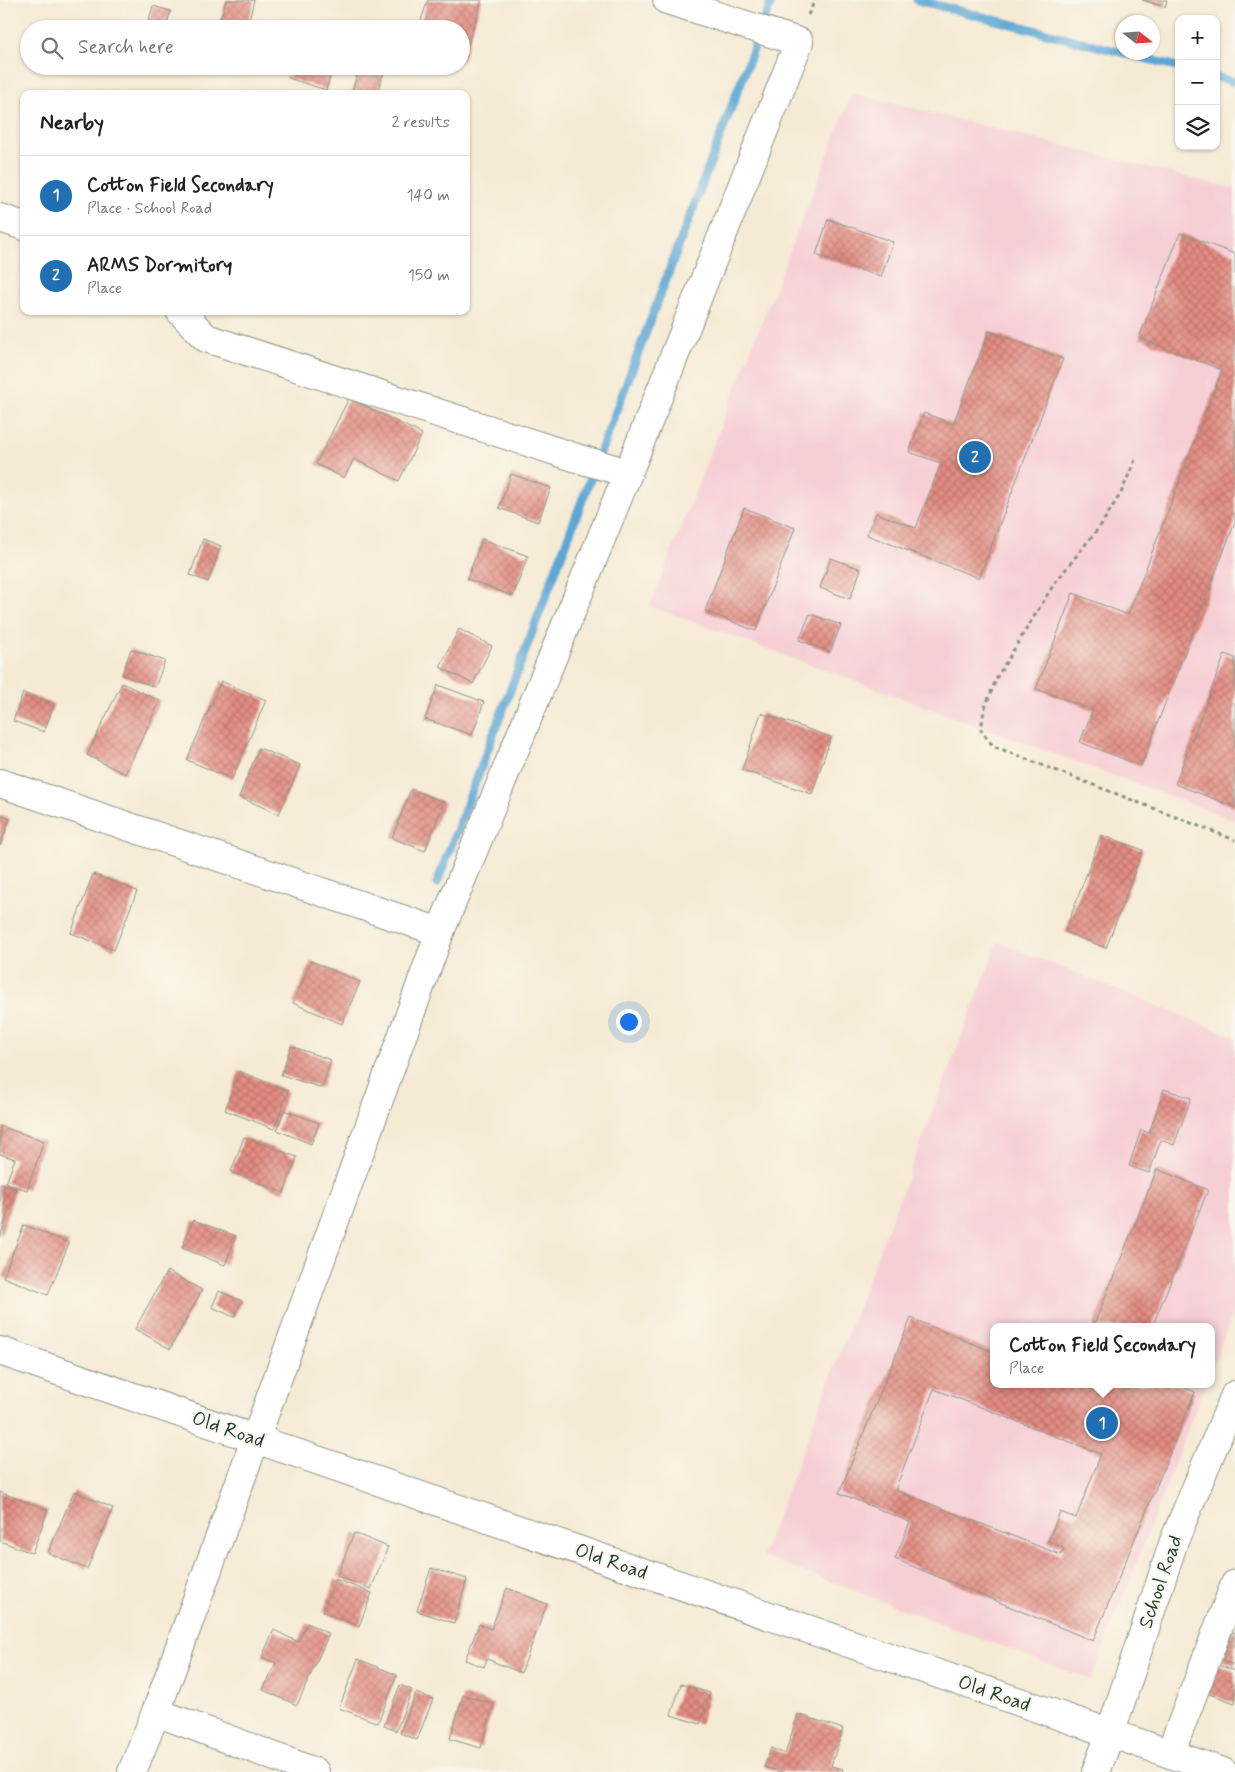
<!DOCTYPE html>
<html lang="en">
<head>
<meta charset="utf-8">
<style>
  body { margin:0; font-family:Mynerve,sans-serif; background:#f6f6f6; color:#222 }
  .controls { position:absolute; right:15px; top:15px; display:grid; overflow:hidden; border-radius:10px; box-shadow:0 1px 4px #0004 }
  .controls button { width:45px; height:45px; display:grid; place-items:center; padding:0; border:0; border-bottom:1px solid #e0e0e0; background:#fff; color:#222; font:25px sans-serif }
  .compass { position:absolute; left:1115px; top:15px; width:45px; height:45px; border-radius:50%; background:#fff; box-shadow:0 1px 4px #0004; rotate:107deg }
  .you { position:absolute; left:628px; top:1021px; width:18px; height:18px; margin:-12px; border:4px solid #fff; border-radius:50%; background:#1a73e8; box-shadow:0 0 0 8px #1a73e833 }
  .badge { display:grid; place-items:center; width:32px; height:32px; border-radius:50%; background:#1f6fb2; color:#fff; font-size:16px; font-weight:700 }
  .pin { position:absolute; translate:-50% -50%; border:2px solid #fff; box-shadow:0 1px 5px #0006 }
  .popup { position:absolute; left:990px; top:1323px; width:225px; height:65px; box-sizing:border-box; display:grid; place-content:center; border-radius:10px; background:#fff; filter:drop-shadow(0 1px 4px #0005); font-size:16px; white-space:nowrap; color:#767676 }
  .popup b { font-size:19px; color:#222 }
  .popup::after { content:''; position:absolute; left:50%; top:100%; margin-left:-10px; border:10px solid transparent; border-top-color:#fff }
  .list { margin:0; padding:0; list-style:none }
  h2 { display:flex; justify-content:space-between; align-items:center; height:65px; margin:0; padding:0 20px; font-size:21px }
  h2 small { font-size:16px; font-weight:400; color:#767676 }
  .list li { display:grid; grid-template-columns:32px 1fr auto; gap:15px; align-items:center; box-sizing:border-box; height:80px; padding:0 20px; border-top:1px solid #e0e0e0 }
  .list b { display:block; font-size:19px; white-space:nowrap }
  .list p { margin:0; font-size:16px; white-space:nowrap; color:#767676 }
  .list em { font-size:16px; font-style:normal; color:#767676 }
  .icon { flex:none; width:28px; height:28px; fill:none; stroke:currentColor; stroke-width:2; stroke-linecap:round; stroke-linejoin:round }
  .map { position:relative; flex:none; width:1235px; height:1772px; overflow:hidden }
  .search { position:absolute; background:#fff; box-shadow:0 1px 4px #0004; left:20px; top:20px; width:450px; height:55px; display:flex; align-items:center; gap:12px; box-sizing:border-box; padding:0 18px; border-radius:28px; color:#767676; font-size:19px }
  .panel { position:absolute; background:#fff; box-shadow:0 1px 4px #0004; left:20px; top:90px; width:450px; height:225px; border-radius:10px }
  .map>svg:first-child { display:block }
  .built { fill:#f6cfd5 }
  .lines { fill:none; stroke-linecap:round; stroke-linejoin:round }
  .stream { stroke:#5da7d4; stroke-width:9 }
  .building { fill:url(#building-cross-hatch); fill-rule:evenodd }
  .minor-casing { stroke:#8a9484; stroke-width:30 }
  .path { stroke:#8a9484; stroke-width:3; stroke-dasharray:4 4; stroke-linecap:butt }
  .minor { stroke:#fff; stroke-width:28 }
  .labels { text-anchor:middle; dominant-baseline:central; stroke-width:4; stroke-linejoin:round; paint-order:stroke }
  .street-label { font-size:20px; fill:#1f3d34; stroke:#fbf7ec }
</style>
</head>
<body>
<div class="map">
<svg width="1235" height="1772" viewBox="0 0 1235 1772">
  <defs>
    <pattern id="building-cross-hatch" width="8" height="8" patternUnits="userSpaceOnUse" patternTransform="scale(1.25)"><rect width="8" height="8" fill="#e48c82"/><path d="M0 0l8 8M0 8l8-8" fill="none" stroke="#b8746b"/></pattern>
  </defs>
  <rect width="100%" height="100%" fill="#fbf7ec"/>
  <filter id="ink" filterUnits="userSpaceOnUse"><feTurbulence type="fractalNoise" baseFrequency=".02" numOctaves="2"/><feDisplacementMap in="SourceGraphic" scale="10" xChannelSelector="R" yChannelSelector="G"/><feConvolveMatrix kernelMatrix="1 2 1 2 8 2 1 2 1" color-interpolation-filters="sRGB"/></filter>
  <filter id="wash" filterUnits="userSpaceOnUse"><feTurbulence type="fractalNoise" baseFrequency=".0096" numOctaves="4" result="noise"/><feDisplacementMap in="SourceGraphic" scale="20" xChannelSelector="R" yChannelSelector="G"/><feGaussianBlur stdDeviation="1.12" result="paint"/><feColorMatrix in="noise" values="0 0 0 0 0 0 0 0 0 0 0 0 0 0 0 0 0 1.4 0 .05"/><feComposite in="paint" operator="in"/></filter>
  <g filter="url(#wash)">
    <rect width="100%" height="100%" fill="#f5ead4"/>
    <g class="built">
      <polygon points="852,93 1235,189 1235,820 650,606"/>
      <polygon points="998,942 1235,1037 1235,1308 1211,1371 1211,1327 993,1327 993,1384 1205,1384 1091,1680 762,1556"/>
    </g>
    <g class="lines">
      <g class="stream">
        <polyline points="917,0 1179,67"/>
        <polyline points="1216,77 1235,82"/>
        <polyline points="437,883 772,0"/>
      </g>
    </g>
    <g id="blocks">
      <g class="building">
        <polygon points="226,0 254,0 247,29 236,29 219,24"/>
        <polygon points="428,0 482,0 462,63 461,29 418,29"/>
        <polygon points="1142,0 1167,0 1165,7"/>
        <polygon points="153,6 171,11 165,29 146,29"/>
        <polygon points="292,66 334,66 326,90 288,78"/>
        <polygon points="360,66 386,66 377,94 351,94"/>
        <polygon points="828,219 893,242 881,277 816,255"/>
        <polygon points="1180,233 1235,254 1235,522 1141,766 1080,742 1093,710 1036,689 1073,593 1128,615 1222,370 1139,338"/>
        <polygon points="989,331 1063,359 979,578 867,535 876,513 916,528 941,463 909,452 924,413 953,424"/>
        <polygon points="349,398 422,434 399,481 354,459 344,478 316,464"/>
        <polygon points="511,474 551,488 538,522 499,508"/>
        <polygon points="744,508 795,528 756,631 705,611"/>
        <polygon points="203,539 221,546 208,582 190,575"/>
        <polygon points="482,539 528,556 513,596 467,579"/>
        <polygon points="831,558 861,569 850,599 820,588"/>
        <polygon points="810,614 841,625 830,652 799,640"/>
        <polygon points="459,629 492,646 473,684 440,667"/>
        <polygon points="131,649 165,661 155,687 122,675"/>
        <polygon points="1225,654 1235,658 1235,807 1175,784"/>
        <polygon points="221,681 266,700 232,779 187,760"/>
        <polygon points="122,683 160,701 125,774 87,755"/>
        <polygon points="438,685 484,702 472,735 425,719"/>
        <polygon points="23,693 54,704 44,732 13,721"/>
        <polygon points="761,713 831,737 812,794 742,770"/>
        <polygon points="259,748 300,765 279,814 239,797"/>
        <polygon points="411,789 444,802 425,851 392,838"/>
        <polygon points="0,815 10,819 0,846"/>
        <polygon points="1101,835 1143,850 1106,948 1065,932"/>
        <polygon points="93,874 137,891 114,950 71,933"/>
        <polygon points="311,961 360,982 342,1024 293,1003"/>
        <polygon points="291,1046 331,1060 322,1088 281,1075"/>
        <polygon points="239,1071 288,1091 274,1129 225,1110"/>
        <polygon points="1164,1089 1191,1098 1174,1145 1161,1140 1149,1173 1129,1166 1141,1130 1149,1133"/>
        <polygon points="284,1110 319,1123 311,1144 277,1130"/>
        <polygon points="0,1126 44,1141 27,1190 6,1183 15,1159 0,1154"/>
        <polygon points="244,1137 297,1157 284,1193 231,1172"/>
        <polygon points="1157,1169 1208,1190 1152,1327 1093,1327"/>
        <polygon points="0,1184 16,1188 0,1238"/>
        <polygon points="193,1220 236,1236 225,1265 182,1248"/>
        <polygon points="24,1225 69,1243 48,1295 3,1277"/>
        <polygon points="167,1271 202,1290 170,1349 135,1329"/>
        <polygon points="219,1291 242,1301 234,1317 212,1307"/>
        <path d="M 911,1318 L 993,1352 L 993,1384 L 1176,1384 L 1195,1392 L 1093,1641 L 895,1559 L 910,1522 L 839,1493 ZM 934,1389 L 1101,1454 L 1076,1518 L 1060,1512 L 1048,1541 L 1064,1548 L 1061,1555 L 895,1490 Z"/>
        <polygon points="74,1491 113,1508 87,1569 48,1553"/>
        <polygon points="0,1492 48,1510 32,1553 0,1541"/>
        <polygon points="354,1533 388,1547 371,1589 337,1576"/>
        <polygon points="431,1568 467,1579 454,1623 417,1611"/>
        <polygon points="335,1579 372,1593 359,1626 323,1612"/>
        <polygon points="507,1588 547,1604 521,1673 487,1659 484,1667 465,1660 479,1624 491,1629"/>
        <polygon points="307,1623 329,1634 297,1705 263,1690 276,1663 262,1657 274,1630 298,1642"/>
        <polygon points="1232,1632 1235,1633 1235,1665 1223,1661"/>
        <polygon points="358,1659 397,1675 378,1723 339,1708"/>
        <polygon points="1215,1664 1235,1671 1235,1703 1206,1693"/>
        <polygon points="681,1684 710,1693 700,1724 671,1715"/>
        <polygon points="400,1685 412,1690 396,1731 384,1726"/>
        <polygon points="416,1693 433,1699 417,1740 400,1733"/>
        <polygon points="463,1695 494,1704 481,1748 450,1739"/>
        <polygon points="798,1714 843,1729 831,1766 843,1769 842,1772 780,1772 764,1767 771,1748 785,1754"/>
      </g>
    </g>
  </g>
  <g filter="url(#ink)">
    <use href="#blocks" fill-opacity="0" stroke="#8a9484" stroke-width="1"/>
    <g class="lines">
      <g class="minor-casing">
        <g id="minor">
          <polyline points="0,218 24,226"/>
          <polyline points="180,311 206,338 583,460 628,473"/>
          <polyline points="0,783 440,932"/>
          <polyline points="0,1351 1223,1772"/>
          <polyline points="156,1712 315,1772"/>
          <polyline points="1170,1754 1235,1584"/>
          <polyline points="132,1772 156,1712 440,932 628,473 799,42 667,0"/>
          <polyline points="1096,1772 1110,1734 1174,1541 1235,1395"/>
        </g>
      </g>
      <g class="path">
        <polyline points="808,15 815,0"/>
        <polyline points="1135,460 1121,493 1101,525 1054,584 997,677 984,710 981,730 993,746 1235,840"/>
      </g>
      <use href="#minor" class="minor"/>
    </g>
  </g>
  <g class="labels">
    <g class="street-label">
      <text transform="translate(228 1430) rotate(19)">Old Road</text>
      <text transform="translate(611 1562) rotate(19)">Old Road</text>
      <text transform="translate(1161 1582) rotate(-71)">School Road</text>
      <text transform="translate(994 1694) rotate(19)">Old Road</text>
    </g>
  </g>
</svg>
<div class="controls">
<button>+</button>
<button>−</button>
<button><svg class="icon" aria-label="layers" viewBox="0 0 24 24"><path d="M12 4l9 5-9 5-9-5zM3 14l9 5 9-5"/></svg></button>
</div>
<svg class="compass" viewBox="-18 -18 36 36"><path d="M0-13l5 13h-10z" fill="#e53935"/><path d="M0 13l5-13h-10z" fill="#767676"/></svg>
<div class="you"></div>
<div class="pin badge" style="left:1102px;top:1423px">1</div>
<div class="popup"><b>Cotton Field Secondary</b>Place</div>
<div class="pin badge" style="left:975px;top:457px">2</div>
<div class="search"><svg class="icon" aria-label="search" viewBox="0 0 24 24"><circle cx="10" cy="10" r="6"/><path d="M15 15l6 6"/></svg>Search here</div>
<section class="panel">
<h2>Nearby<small>2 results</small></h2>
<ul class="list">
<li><span class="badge">1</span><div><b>Cotton Field Secondary</b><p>Place · School Road</p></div><em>140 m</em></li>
<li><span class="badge">2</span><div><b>ARMS Dormitory</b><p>Place</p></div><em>150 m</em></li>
</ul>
</section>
</div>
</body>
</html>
